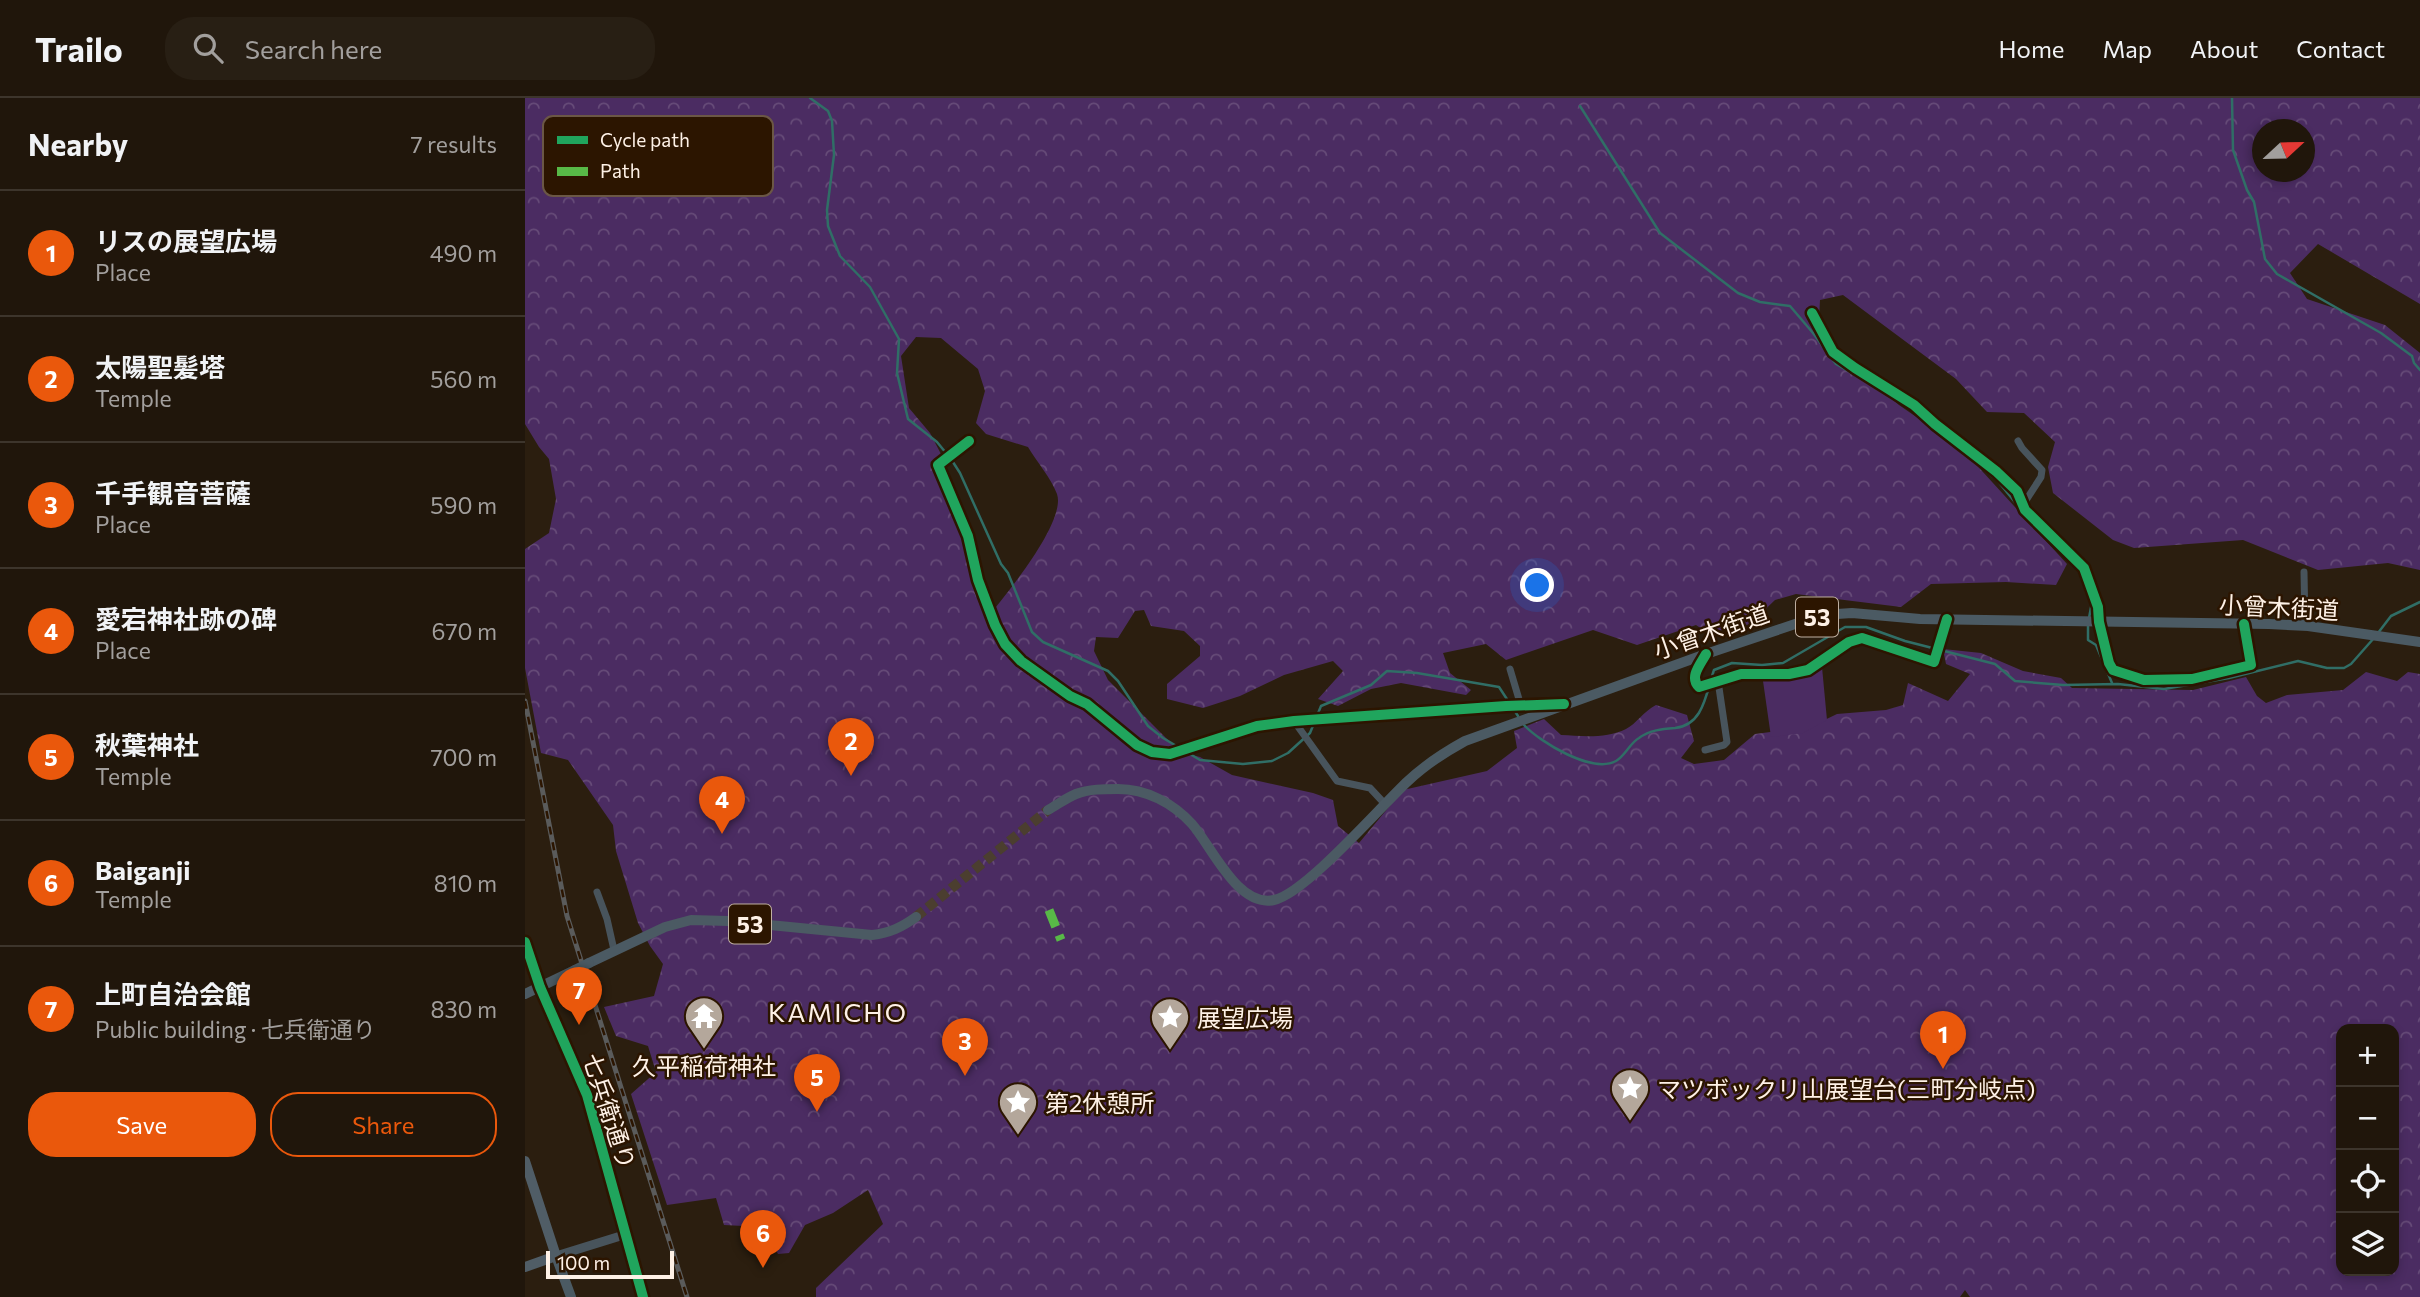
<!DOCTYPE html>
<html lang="en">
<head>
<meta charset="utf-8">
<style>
  body { margin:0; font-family:Commissioner,"Noto Sans JP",sans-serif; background:#281f14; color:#f1f3f6 }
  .controls { position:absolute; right:21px; bottom:21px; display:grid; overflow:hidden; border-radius:14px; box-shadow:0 4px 10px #0003 }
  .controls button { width:63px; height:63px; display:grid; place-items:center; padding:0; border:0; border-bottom:2px solid #3d352c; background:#20160b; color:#f1f3f6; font:35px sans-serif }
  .compass { position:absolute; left:1727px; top:21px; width:63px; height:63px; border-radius:50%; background:#20160b; box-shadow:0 4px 10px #0003; rotate:68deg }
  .scale { position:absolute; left:21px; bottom:18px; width:128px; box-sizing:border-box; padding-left:7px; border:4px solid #fef1e6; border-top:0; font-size:19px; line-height:24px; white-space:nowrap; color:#fef1e6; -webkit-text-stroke:5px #2c1500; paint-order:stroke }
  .you { position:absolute; left:1013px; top:488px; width:24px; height:24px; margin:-18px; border:5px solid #fff; border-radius:50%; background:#1a73e8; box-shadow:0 0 0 10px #1a73e833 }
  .badge { display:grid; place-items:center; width:46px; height:46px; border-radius:50%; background:#ea580c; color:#fff; font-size:23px; font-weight:700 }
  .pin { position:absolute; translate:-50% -58px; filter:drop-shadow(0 2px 4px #0008) }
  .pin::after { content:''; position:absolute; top:37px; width:24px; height:21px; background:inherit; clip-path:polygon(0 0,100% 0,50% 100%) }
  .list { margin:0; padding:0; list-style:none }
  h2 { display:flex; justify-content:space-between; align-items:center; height:91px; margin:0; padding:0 28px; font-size:30px }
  h2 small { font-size:23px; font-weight:400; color:#a29f9d }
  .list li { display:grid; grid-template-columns:46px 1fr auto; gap:21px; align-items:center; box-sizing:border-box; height:126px; padding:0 28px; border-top:2px solid #3d352c }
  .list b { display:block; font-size:26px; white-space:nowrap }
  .list p { margin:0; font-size:23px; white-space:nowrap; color:#a29f9d }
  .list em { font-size:23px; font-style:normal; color:#a29f9d }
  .actions { display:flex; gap:14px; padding:21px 28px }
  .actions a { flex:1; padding:16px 0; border:2px solid #ea580c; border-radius:28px; text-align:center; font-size:24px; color:#ea580c }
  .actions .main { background:#ea580c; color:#fff }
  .icon { flex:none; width:38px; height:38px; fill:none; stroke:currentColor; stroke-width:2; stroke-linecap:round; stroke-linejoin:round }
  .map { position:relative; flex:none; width:1895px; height:1199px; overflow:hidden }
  header { display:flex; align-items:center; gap:42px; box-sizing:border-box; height:98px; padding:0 35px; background:#20160b; border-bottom:2px solid #3d352c }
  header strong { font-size:33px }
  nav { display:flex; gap:38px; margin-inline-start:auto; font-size:24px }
  .search { width:490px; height:63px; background:#281f14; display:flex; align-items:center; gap:18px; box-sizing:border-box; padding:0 24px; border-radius:28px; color:#a29f9d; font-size:26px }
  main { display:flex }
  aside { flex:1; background:#20160b }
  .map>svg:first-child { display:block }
  .forest { fill:url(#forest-crowns); fill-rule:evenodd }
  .green { fill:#4b2c62 }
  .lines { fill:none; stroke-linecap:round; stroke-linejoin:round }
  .stream { stroke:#306e66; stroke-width:2.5 }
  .primary-tunnel { stroke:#4b3e2f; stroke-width:10; stroke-dasharray:10 5; stroke-linecap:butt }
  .minor { stroke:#48545c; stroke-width:7 }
  .tertiary { stroke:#48545c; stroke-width:9 }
  .primary { stroke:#4b5a63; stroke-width:10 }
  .trunk { stroke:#505d66; stroke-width:10 }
  .rail-casing { stroke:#5a5b5b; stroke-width:5 }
  .rail { stroke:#2c1500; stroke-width:2.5; stroke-dasharray:8; stroke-linecap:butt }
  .primary-bridge { stroke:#4b5a63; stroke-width:10 }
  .quiet { stroke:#58b947; stroke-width:9; stroke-dasharray:18 9; stroke-linecap:butt }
  .cycleway-casing { stroke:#2c1500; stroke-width:15 }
  .cycleway { stroke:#20a55d; stroke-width:10 }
  .labels { text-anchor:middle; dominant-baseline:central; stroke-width:5; stroke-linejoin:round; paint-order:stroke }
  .shield { fill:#2c1500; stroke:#bfafa1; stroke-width:2 }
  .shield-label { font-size:23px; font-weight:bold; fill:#fef1e6 }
  .street-label { font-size:24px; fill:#fef1e6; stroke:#2c1500 }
  .poi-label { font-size:24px; fill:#fef1e6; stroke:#2c1500; text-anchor:start }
  .neighbourhood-label { font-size:26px; letter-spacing:2px; fill:#fef1e6; stroke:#2c1500 }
  .key { fill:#2c1500; stroke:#6b5745; stroke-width:2 }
  .key-label { font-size:19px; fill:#fef1e6 }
</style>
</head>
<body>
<header>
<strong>Trailo</strong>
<div class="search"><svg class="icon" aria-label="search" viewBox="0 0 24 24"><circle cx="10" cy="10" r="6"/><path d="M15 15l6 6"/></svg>Search here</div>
<nav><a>Home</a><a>Map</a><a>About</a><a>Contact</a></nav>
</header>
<main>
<aside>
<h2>Nearby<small>7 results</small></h2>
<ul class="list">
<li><span class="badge">1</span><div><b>リスの展望広場</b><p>Place</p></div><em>490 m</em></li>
<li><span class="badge">2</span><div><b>太陽聖髪塔</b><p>Temple</p></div><em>560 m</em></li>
<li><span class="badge">3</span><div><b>千手観音菩薩</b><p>Place</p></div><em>590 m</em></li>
<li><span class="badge">4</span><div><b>愛宕神社跡の碑</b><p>Place</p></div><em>670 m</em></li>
<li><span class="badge">5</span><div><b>秋葉神社</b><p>Temple</p></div><em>700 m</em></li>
<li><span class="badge">6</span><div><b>Baiganji</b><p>Temple</p></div><em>810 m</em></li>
<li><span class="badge">7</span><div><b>上町自治会館</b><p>Public building · 七兵衛通り</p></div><em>830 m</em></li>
</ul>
<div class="actions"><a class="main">Save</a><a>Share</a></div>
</aside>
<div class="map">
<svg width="1895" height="1199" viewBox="0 0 1895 1199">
  <defs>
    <pattern id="forest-crowns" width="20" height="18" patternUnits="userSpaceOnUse" patternTransform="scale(1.75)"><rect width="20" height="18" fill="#4b2c62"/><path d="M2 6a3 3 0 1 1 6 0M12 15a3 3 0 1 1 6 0" fill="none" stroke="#664b78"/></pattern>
  </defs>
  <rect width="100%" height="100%" fill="#2b1e0f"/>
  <path class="forest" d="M 0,0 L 1895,0 L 1895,206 L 1793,146 L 1765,175 L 1782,201 L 1860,227 L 1895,255 L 1895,472 L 1863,465 L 1793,472 L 1718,442 L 1609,450 L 1588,442 L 1528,395 L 1523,369 L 1530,344 L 1499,315 L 1462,314 L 1431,281 L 1318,197 L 1295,202 L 1293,238 L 1374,307 L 1436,350 L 1542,466 L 1531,487 L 1481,484 L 1406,486 L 1376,509 L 1271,496 L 1250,502 L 1225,526 L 1183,535 L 1171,527 L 1112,547 L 1068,532 L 981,562 L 961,546 L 918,555 L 925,575 L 946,592 L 941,597 L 876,585 L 846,591 L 813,608 L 793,601 L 818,573 L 808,563 L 759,577 L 715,598 L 678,610 L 642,601 L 642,586 L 675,558 L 675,548 L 659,533 L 626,528 L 619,512 L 610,513 L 593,540 L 571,539 L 569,553 L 583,582 L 655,654 L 675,659 L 707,677 L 788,695 L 808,702 L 813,728 L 834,745 L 878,692 L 962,673 L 992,650 L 989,633 L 1019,621 L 1036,637 C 1056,638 1081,641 1101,631 C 1111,626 1118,614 1131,607 L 1162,617 L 1169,643 L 1156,660 L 1169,666 L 1199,662 L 1230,636 L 1285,629 L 1312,616 L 1361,612 L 1378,607 L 1383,585 L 1423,603 L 1445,576 L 1421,566 L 1418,551 L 1456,555 L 1498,573 L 1536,580 L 1547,590 L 1668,592 L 1721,579 L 1732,598 L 1741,605 L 1762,597 L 1818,592 L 1841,574 L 1872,583 L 1883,574 L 1895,576 L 1895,1199 L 1445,1199 L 1440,1192 L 1435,1199 L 291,1199 L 291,1190 L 358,1126 L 343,1092 L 308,1115 L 280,1127 L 264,1155 L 253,1156 L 238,1129 L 199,1127 L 191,1100 L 142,1107 L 106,996 L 131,974 L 123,948 L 91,938 L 79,909 L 129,898 L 138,866 L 125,848 L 113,825 L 91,753 L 88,727 L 43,662 L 16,655 L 0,570 L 0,451 L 24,435 L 31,401 L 24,361 L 14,349 L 0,326 ZM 1738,32 L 1780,32 L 1780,74 L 1738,74 ZM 391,239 L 416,240 L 453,271 L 460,293 L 451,325 L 461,336 L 503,349 C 512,364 526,380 532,396 C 541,422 487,489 471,509 L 449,483 L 447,441 L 414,386 L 417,358 L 405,335 L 384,310 L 376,258 ZM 1816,931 L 1869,931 L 1869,1173 L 1816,1173 Z"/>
  <path class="green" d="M 1297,569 L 1302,622 L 1278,635 L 1246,639 L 1238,583 C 1260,581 1277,579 1297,569 Z"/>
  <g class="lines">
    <g class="stream">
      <polyline points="285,0 303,13 307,23 309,57 302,112 303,128 315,158 345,189 374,241 372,275 383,321 412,344 426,361 435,375 476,466 483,475 507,534 518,544 583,573 593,583 623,628 638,640 675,662 718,666 747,663 763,655 785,635 796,608 846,587 862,573 892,575 974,589 993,618"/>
      <polyline points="1707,0 1708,52 1722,92 1729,104 1740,161 1752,176 1856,235 1887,258 1889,265 1895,272"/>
      <polyline points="1055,8 1135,135 1213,195 1235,204 1265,208 1288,235 1311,266 1373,301 1472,382 1498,414"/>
      <polyline points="1564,493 1567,504 1564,520"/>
      <polyline points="1563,527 1563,542 1571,547 1587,585"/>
      <polyline points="1853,535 1866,518 1895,504"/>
      <path d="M 999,627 C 1015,644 1067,676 1091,663 C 1100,658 1105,645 1114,640 C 1125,632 1137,631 1150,630 C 1179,627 1181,595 1189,572 L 1207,565 L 1237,567 L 1258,565 L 1320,529 L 1341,529 L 1380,543 L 1470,566 L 1490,583 L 1538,587 L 1593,586 L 1639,591 L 1704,580 L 1773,563 L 1802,570 L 1819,570 L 1826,566 L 1849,540"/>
    </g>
    <polyline class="primary-tunnel" points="391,819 523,712"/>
    <g class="minor">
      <polyline points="1287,215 1308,254 1330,270 1389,307 1410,326 1472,374 1492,393 1500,412 1559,470 1573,509 1574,524 1584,565 1588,572 1619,582 1667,581 1726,567 1719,526"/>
      <polyline points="444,343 413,367 443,438 453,482 470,527 480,546 496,563 545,598 562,606 612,647 627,654 645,656 732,628 769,623 1032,607"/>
      <polyline points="1493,343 1497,350 1517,372 1516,379 1498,407"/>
      <polyline points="1779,474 1780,528"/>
      <path d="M 1180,557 C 1174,568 1164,579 1174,589 L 1216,576 L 1264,576 L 1283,572 L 1324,544 L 1337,540 L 1409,564 L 1422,521"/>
      <polyline points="985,571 996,608"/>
      <polyline points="769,623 812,683 845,690 859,705"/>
      <polyline points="1180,652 1199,647 1202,644 1193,583"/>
      <polyline points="72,794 82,821 89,852"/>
      <polyline points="0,844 15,889 62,997 118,1199"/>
    </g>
    <polyline class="tertiary" points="31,1158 102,1136"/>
    <g class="primary">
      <path d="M 523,712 C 532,707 541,700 551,696 C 564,691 579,691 593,691 C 621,691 648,705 667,726 C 687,749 713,810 749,802 C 780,796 856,708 883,683 C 900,667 920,654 940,643 L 1181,556 L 1297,517 L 1327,515 L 1395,521 L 1744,526 L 1783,528 L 1895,544"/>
      <path d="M 64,865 L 140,829 L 166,822 L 203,823 L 347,837 C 365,835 377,829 391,819"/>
      <polyline points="0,896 50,872"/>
      <polyline points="31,1158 46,1199"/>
    </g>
    <polyline class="trunk" points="0,1063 31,1158 0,1169"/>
    <g class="rail-casing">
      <polyline id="rail" points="0,603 42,818 162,1199"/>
    </g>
    <use href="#rail" class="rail"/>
    <polyline class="primary-bridge" points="50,872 64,865"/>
    <polyline class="quiet" points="524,812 536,842"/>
    <g class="cycleway-casing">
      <g id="cycleway">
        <polyline points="1287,215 1308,254 1330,270 1389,307 1410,326 1472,374 1492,393 1500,412 1559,470 1573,509 1574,524 1584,565 1588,572 1619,582 1667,581 1726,567 1719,526"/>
        <polyline points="444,343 413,367 443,438 453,482 470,527 480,546 496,563 545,598 562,606 612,647 627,654 645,656 732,628 769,623 981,608 1039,606"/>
        <path d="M 1181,556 C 1175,567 1164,579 1174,589 L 1216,576 L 1264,576 L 1283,572 L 1324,544 L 1337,540 L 1409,564 L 1422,521"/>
        <polyline points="0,844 15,889 62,997 118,1199"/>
      </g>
    </g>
    <use href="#cycleway" class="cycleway"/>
  </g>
  <defs>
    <g id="temple-pin" transform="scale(2.0125)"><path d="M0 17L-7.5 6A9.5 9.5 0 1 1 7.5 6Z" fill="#b4a79b" stroke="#2c1500"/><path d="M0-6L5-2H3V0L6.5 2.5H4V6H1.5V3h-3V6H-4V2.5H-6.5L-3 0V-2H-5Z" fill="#fff"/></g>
    <g id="sight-pin" transform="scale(2.0125)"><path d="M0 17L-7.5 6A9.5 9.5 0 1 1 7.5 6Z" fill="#b4a79b" stroke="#2c1500"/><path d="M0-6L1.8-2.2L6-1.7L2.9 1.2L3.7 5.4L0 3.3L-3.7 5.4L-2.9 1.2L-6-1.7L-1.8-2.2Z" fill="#fff"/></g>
  </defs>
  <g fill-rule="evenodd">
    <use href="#temple-pin" x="179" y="918"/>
    <use href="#sight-pin" x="645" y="919"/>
    <use href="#sight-pin" x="1105" y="990"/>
    <use href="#sight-pin" x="493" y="1004"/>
  </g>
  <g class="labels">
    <g class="shield">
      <rect x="1271" y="499.5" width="42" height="39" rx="5"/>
      <rect x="204" y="806.5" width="42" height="39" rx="5"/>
    </g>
    <g class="shield-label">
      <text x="1292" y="519">53</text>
      <text x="225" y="826">53</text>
    </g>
    <g class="street-label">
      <text transform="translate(1754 509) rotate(3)">小曾木街道</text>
      <text transform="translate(1186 533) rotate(-19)">小曾木街道</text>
      <text transform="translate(85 1013) rotate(72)">七兵衛通り</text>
    </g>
    <g class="poi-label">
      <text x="672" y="919">展望広場</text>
      <text x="179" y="967" text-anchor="middle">久平稲荷神社</text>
      <text x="1132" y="990">マツボックリ山展望台(三町分岐点)</text>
      <text x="520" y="1004">第2休憩所</text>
    </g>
    <g class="neighbourhood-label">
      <text x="313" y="913">KAMICHO</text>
    </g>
  </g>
  <rect x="18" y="18" width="230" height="80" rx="10" class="key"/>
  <rect x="32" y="38" width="31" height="8" fill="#20a55d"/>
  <rect x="32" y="69" width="31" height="9" fill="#58b947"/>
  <g class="key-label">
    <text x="75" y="49">Cycle path</text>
    <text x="75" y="80">Path</text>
  </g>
</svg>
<div class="controls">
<button>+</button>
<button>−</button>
<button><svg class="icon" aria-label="locate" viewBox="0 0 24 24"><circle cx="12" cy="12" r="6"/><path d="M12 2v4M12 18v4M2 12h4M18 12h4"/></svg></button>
<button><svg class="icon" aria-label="layers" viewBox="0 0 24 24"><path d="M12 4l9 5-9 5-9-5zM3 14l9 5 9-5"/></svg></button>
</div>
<svg class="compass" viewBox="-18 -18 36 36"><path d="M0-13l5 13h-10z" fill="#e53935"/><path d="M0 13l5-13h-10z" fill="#a29f9d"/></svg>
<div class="scale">100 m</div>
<div class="you"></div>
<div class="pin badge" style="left:1418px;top:971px">1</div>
<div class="pin badge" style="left:326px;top:678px">2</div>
<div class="pin badge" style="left:440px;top:978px">3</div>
<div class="pin badge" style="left:197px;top:736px">4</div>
<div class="pin badge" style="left:292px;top:1014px">5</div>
<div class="pin badge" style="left:238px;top:1170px">6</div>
<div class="pin badge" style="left:54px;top:927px">7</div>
</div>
</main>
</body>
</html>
